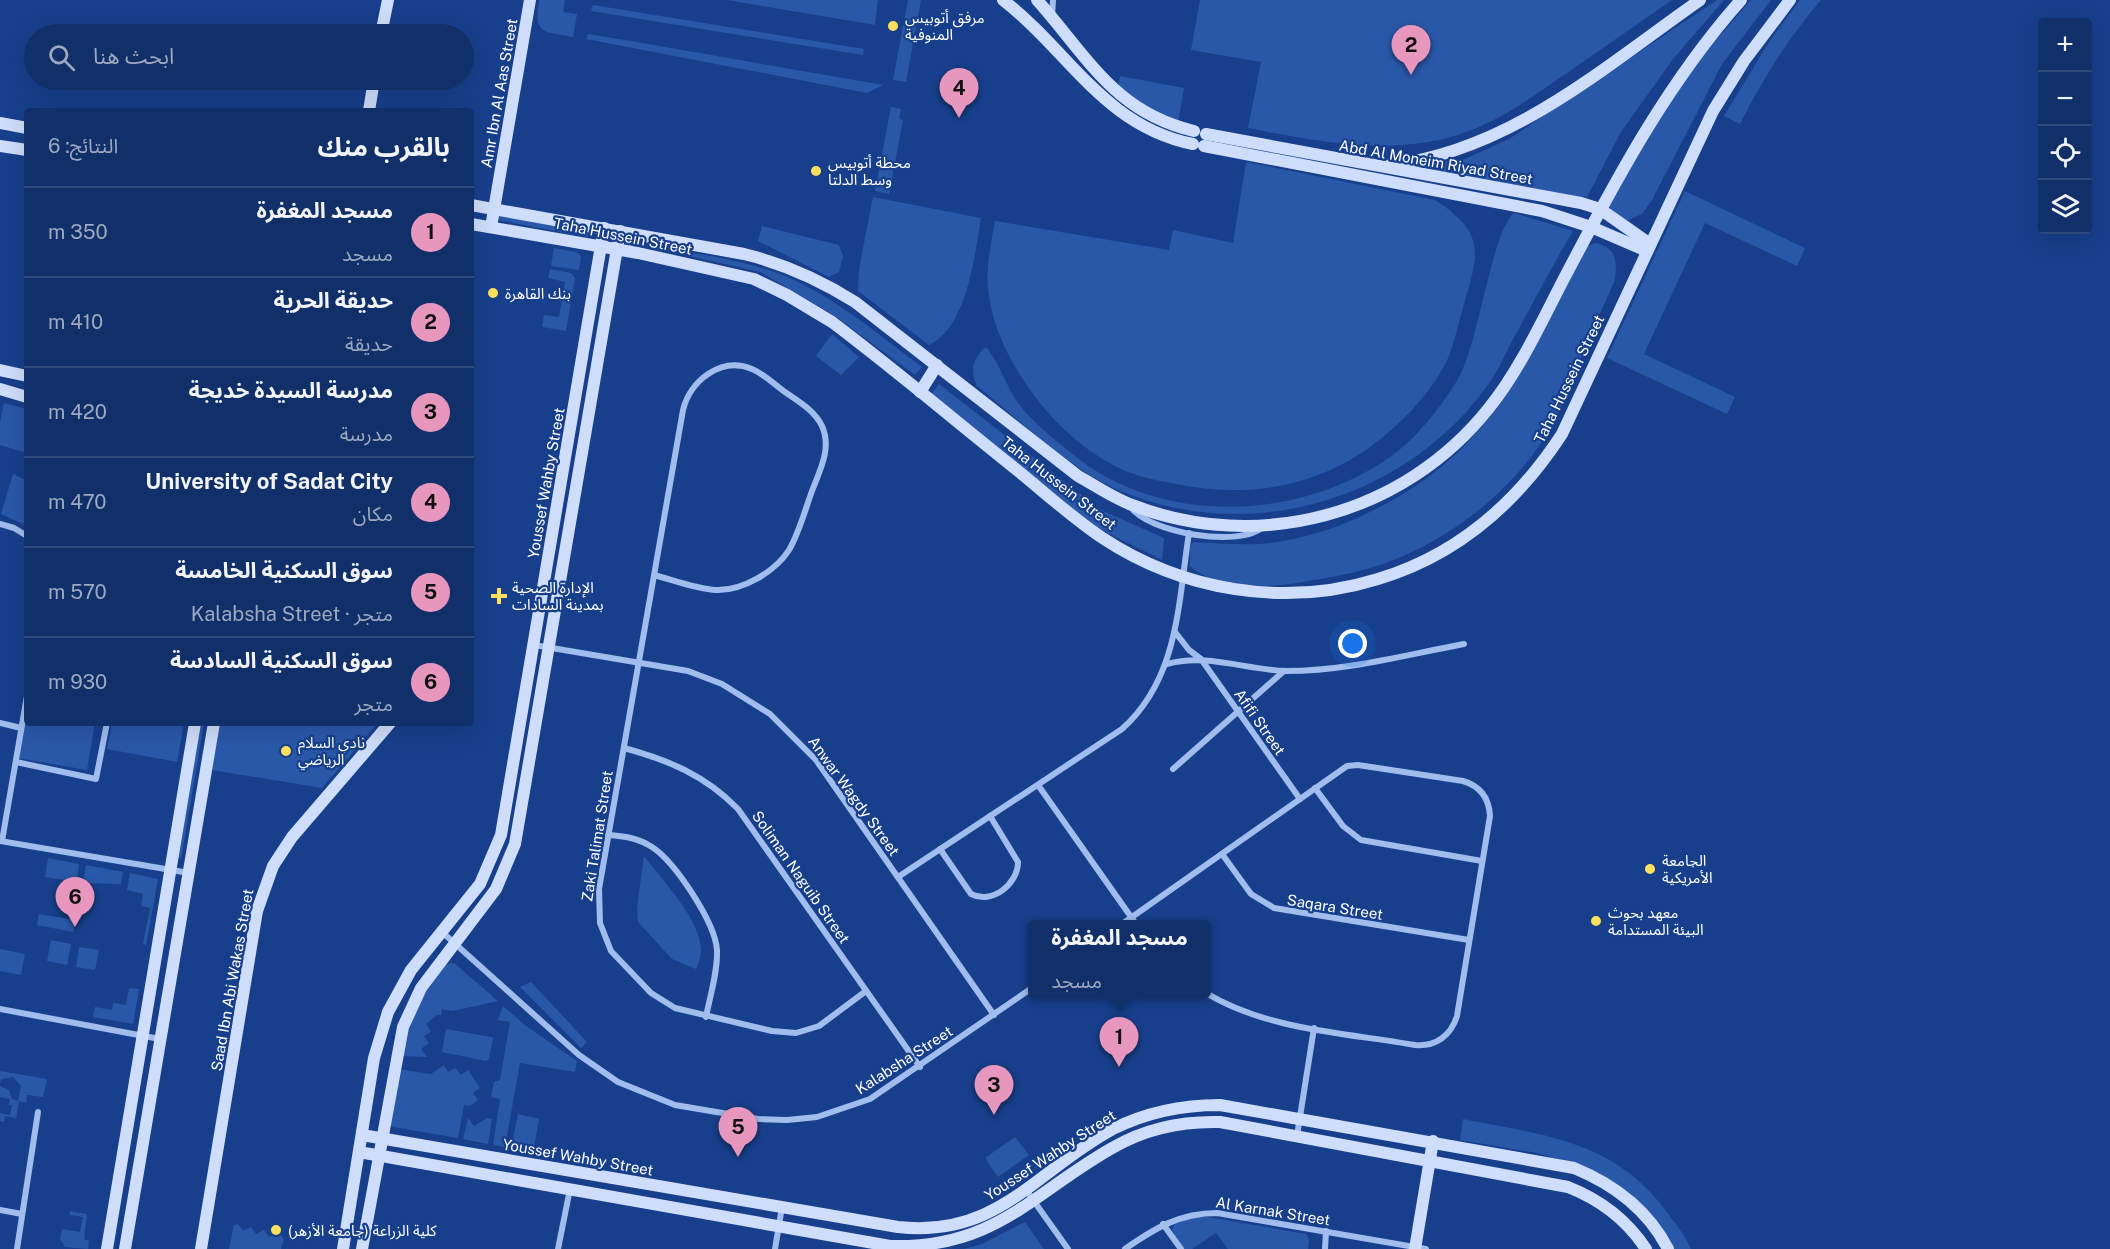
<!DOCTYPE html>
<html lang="ar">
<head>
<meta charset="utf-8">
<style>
  body { margin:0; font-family:"Public Sans","Noto Sans Arabic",sans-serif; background:#1e3b71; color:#f1f3f6; direction:rtl }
  .controls { position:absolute; right:18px; top:18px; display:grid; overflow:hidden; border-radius:6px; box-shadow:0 6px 24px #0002 }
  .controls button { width:54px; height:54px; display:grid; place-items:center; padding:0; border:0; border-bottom:2px solid #304a7c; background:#112f68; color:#f1f3f6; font:30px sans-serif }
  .you { position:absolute; left:1353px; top:644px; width:21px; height:21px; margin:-15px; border:4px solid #fff; border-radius:50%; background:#1a73e8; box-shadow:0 0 0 9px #1a73e833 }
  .badge { display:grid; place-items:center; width:39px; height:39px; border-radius:50%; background:#e797bd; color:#111; font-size:20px; font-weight:700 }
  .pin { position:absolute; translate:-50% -50px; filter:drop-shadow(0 2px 3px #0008) }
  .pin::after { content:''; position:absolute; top:32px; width:21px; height:18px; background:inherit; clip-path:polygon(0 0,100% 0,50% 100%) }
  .popup { position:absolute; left:1028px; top:920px; width:183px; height:78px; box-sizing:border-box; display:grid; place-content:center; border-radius:6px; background:#112f68; filter:drop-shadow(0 2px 4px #0005); font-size:20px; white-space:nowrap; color:#9ca9c0 }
  .popup b { font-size:22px; color:#f1f3f6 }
  .popup::after { content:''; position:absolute; left:50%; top:100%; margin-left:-12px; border:12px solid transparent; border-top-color:#112f68 }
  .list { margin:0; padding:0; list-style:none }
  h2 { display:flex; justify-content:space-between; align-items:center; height:78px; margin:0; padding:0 24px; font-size:26px }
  h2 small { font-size:20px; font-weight:400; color:#9ca9c0 }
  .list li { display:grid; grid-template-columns:39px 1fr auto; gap:18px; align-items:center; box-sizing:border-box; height:90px; padding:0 24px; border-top:2px solid #304a7c }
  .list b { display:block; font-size:22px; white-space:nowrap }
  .list p { margin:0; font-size:20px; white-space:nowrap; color:#9ca9c0 }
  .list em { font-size:20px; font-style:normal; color:#9ca9c0 }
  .icon { flex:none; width:33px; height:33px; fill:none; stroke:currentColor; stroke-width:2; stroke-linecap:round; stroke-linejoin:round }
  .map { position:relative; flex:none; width:2110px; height:1249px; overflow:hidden; direction:ltr }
  .search { position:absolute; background:#112f68; box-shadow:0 6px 24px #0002; left:24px; top:24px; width:450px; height:66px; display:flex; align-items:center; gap:15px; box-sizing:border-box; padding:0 21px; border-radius:33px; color:#9ca9c0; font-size:22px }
  .panel { position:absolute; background:#112f68; box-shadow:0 6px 24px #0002; left:24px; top:108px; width:450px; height:618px; border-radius:6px; direction:rtl }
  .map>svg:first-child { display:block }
  .green { fill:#2a58a9 }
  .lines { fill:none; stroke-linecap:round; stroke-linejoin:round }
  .street { stroke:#a0bdee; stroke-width:6 }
  .secondary { stroke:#ceddfa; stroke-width:12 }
  .poi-dot { fill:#ffdf5e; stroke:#173f8b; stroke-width:2 }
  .labels { text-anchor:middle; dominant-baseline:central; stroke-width:4.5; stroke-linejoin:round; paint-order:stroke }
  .poi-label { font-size:15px; fill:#fff; stroke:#173f8b; text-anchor:start }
  .street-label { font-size:15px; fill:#fff; stroke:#173f8b }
</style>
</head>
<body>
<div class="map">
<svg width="2110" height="1249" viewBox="0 0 2110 1249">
  <rect width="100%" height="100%" fill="#173f8b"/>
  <g class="green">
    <path d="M 539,0 L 565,0 L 563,12 L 577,14 L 573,37 C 542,31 534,35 539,0 Z"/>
    <polygon points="727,0 878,0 875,25"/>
    <polygon points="908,0 921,0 906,82 893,80"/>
    <path d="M 1200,0 L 1672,0 C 1637,24 1602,49 1567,73 C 1536,94 1505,118 1469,131 C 1399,158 1318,142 1248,128 L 1261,62 L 1191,50 Z"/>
    <polygon points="1717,0 1724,0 1673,59 1621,132 1587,197 1542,192 1412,166 1465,159 1509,139"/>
    <polygon points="1751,0 1771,0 1722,64 1652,200 1642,214 1624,222 1608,206 1682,79"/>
    <path d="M 1800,0 L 1821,0 C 1789,37 1762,80 1740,124 L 1724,116 L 1769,42 Z"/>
    <polygon points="593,5 864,49 863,55 591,11"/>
    <polygon points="588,34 625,40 883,85 867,93 586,39"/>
    <polygon points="1120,76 1184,88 1178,123 1165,120 1117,89"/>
    <polygon points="891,107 901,109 899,119 903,120 889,194 875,191"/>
    <path d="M 1246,162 L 1435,200 C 1486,233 1479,253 1464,304 C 1459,321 1455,340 1449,356 C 1437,384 1413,411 1390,431 C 1329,485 1255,500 1176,484 C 1156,480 1133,476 1115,466 C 1079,447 1049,418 1026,384 C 1006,355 992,324 988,289 C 986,266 991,243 995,221 L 1169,250 L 1173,230 L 1233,243 Z"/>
    <polygon points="1685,191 1805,248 1797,266 1705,223 1644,354 1735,397 1727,414 1607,358"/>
    <path d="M 873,197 L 981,218 C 975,254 967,328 929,345 L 858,291 L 859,269 Z"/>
    <path d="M 1514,213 L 1573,231 C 1551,268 1532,305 1511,343 C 1504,357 1497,373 1487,386 C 1406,499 1252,545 1123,492 C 1071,471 1021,421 977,386 C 970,370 972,361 984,348 L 987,348 C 1000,364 1006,387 1019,404 C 1031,421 1061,445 1079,459 C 1166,526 1301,520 1390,457 C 1417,438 1441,407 1458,379 C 1479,343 1492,230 1514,213 Z"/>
    <polygon points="500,215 588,230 593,235 587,237 498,220 497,217"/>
    <polygon points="762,226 839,245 843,256 839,272 829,277 758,241"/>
    <path d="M 631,243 C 674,251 720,255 762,268 C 822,285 873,331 922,367 L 915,375 L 832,314 L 760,272 Z"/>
    <path d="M 1596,243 C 1617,248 1617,262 1615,280 C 1600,313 1586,346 1571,380 C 1566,392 1563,406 1556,418 C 1523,481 1462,532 1396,559 C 1367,571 1333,577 1303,582 C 1271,588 1215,590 1190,566 L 1190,548 L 1193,542 C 1218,543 1246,546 1271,543 C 1307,538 1341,527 1374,510 C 1489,453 1528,365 1581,256 L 1588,246 Z"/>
    <polygon points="554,248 576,252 581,256 579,270 551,266"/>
    <polygon points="550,269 571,273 575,278 566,331 542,327 544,315 559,317 565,282 548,278"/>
    <polygon points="832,334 859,357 841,375 816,356"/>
    <polygon points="939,384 1101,510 1164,538 1162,560 1096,527 931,394"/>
    <polygon points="4,403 27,409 27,453 0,445 0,422"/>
    <polygon points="13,474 27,481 27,519 23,524 1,514"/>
    <polygon points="27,707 27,723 95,723 87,770 18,758"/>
    <polygon points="112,723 184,723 177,762 107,749"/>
    <polygon points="200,723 204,723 181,859 177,857"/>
    <polygon points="220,723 378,723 322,788 212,770"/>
    <path d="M 644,856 C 662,880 702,921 701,951 C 701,957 698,964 696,969 L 672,959 L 638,922 L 637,907 Z"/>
    <polygon points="48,858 79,864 77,882 45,877"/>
    <polygon points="86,865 123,872 121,884 83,883"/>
    <polygon points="130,873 158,879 146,945 143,944 150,908 141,906 143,894 127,890"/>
    <polygon points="39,914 75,920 73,932 37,925"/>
    <polygon points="51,940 71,944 67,965 47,961"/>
    <polygon points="79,947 99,950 95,970 76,967"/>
    <polygon points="0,949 25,954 21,975 0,971"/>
    <polygon points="454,963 498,1001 453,1011 442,1009 441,1015 437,1015 426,1024 431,1032 424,1036 429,1043 421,1049 427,1057 400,1056 413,1011 444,965"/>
    <polygon points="531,982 587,1042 581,1048 520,987"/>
    <polygon points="129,988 139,989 133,1024 93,1017 95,1007 112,1010 113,1003 126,1005"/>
    <polygon points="503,1006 526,1026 577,1061 575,1072 520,1063 505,1147 493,1145 500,1099 491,1097 494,1082 500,1080 510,1022 498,1020"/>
    <polygon points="446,1029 491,1037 493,1038 489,1059 486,1061 442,1052"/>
    <polygon points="444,1065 448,1072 455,1068 461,1075 468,1070 480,1088 473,1093 478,1100 470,1106 464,1105 458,1138 393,1127 387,1121 398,1069 431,1074"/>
    <polygon points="0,1071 47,1079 43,1097 27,1095 26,1103 19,1101 16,1118 5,1116 4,1122 0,1121 0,1113 10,1115 12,1105 9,1105 10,1099 0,1097 0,1086 9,1090 12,1099 18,1101 21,1086 13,1077 1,1079 0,1084"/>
    <polygon points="518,1114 539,1119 533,1153 511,1149"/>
    <polygon points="468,1118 474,1126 487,1118 492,1119 488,1144 463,1139"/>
    <path d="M 1463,1119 C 1543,1135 1614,1140 1666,1211 C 1675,1223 1685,1235 1691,1249 L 1666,1249 L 1630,1199 L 1565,1161 L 1537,1153 L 1460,1140 Z"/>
    <polygon points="1015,1137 1029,1155 998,1177 985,1158"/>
    <polygon points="70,1211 87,1214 84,1239 89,1241 88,1249 65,1247 60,1239 62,1229 80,1232 83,1217 70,1215"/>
    <polygon points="1202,1216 1306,1234 1309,1239 1308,1249 1228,1249 1216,1233 1192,1249 1183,1249 1172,1230 1176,1221"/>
    <polygon points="1025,1222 1044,1249 964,1249 982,1244"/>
    <polygon points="238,1224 243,1231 251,1227 256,1234 264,1230 269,1237 278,1232 284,1239 281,1249 229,1249 234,1225"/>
  </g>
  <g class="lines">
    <g class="street">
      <polyline points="1052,17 1053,0"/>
      <path d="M 1130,506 C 1147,533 1242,549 1264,526"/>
      <polyline points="0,524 14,528 27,536"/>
      <path d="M 654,575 C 673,580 696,589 716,590 C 742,591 775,572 789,550 C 799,533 805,510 812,491 C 820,470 832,448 822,426 C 814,410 799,402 785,392 C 775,385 764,374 752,369 C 721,356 690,381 683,410 L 599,889 L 600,923 L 611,951 L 651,993 L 675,1008 L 772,1031 L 796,1033 L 819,1026 L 866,991"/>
      <polyline points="1175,632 1189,650 1201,659 1300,799"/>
      <polyline points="534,645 688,671 722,684 770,714 816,760 994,1015"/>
      <path d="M 1167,664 C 1207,653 1246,670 1286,671 C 1346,671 1405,655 1464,644"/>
      <polyline points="0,723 21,728"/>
      <path d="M 624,748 C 668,760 705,775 738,809 L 920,1067"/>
      <polyline points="16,762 96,779 107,723"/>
      <polyline points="1173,769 1284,671"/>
      <polyline points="1038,785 1136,924"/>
      <polyline points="1315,788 1343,826 1361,840 1482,861"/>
      <path d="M 608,835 C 624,836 638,838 652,847 C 675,862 715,922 717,950 C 718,971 710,996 706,1017"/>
      <polyline points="0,841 189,873"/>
      <polyline points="2,841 27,696"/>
      <path d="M 940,849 L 971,894 C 992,905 1018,884 1018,862 L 990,816"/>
      <polyline points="1222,854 1251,894 1274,908 1469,940"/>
      <path d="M 898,877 L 1122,729 C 1179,678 1178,603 1189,533"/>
      <path d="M 1122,924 L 1347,766 L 1358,765 L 1463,781 C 1480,786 1489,798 1490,816 L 1457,1016 C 1451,1036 1435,1047 1415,1045 C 1346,1033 1267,1030 1206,993"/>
      <polyline points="442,932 579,1055 618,1082 675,1105 758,1119 787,1120 817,1117 870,1099 1032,988"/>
      <polyline points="0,1009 160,1039"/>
      <polyline points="1297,1136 1314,1028"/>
      <polyline points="1026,1190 1068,1249"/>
      <polyline points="0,1210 22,1214"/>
      <polyline points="1163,1224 1181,1249"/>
      <polyline points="17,1249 38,1112"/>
      <polyline points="558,1249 570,1189"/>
      <polyline points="775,1249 782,1207"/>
      <path d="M 1125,1249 C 1155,1228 1180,1213 1217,1213 L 1426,1249"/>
      <polyline points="1325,1249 1326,1231"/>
    </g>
    <g class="secondary">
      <path d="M 1003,0 C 1070,52 1104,126 1193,144"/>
      <path d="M 1037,0 C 1088,57 1114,112 1194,131"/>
      <polyline points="381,34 388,0"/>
      <polyline points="369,111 374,80"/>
      <polyline points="0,123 27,128"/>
      <polyline points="1206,134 1581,203 1600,209 1650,244"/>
      <polyline points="0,146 27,150"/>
      <polyline points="1204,146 1542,211 1591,227 1647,251"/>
      <path d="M 1390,165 C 1510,151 1604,67 1700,0"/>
      <path d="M 471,205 L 744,254 C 785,264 820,280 855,302 L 1078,476 C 1096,486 1113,498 1132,505 C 1259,554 1404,515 1489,408 C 1522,367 1544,316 1569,269 C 1619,174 1669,81 1741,0"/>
      <path d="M 471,224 L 638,253 L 754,279 L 787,295 L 832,322 C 893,368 952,418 1012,466 C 1042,490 1070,516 1101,537 C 1182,591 1285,608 1378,579 C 1458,555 1517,503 1562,434 L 1713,111 L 1744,61 L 1790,0"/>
      <polyline points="491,227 530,0"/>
      <polyline points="0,370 27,376"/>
      <polyline points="0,389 27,397"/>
      <polyline points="920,392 937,365"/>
      <path d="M 362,1135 L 898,1227 C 998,1238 1035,1171 1113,1129 C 1147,1112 1182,1105 1220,1105 L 1574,1168 C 1613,1184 1648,1210 1668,1249"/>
      <path d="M 359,1152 L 890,1246 C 996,1249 1033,1192 1114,1147 C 1147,1128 1183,1121 1220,1122 L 1568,1187 C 1601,1200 1627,1220 1646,1249"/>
      <polyline points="107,1249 195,723"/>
      <polyline points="125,1249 214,723"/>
      <polyline points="201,1249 257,911 273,866 292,837 390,723"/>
      <polyline points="343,1249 374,1058 388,1012 411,970 480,884 501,835 604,228"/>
      <polyline points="362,1249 403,1027 421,988 496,889 515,844 620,231"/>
      <polyline points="1415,1249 1433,1141"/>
    </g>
  </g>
  <g class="poi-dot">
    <circle cx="893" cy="26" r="6"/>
    <circle cx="816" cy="171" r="6"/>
    <circle cx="493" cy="293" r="6"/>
    <path d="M496 587h6v6h6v6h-6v6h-6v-6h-6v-6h6z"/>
    <circle cx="286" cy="751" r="6"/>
    <circle cx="1650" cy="869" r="6"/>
    <circle cx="1596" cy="921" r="6"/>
    <circle cx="276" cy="1230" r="6"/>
  </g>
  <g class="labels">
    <g class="poi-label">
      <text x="905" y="17">مرفق أتوبيس<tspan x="905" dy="17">المنوفية</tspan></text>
      <text x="828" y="162">محطة أتوبيس<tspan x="828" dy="17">وسط الدلتا</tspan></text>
      <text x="505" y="293">بنك القاهرة</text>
      <text x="512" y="587">الإدارة الصحية<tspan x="512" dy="17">بمدينة السادات</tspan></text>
      <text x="298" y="742">نادي السلام<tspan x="298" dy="17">الرياضي</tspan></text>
      <text x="1662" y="860">الجامعة<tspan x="1662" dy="17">الأمريكية</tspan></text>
      <text x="1608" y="912">معهد بحوث<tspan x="1608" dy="17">البيئة المستدامة</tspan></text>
      <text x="288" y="1230">كلية الزراعة (جامعة الأزهر)</text>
    </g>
    <g class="street-label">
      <text transform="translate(499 93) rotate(-80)">Amr Ibn Al Aas Street</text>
      <text transform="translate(1436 162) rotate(10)">Abd Al Moneim Riyad Street</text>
      <text transform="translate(623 236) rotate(11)">Taha Hussein Street</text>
      <text transform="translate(1569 379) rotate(-64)">Taha Hussein Street</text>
      <text transform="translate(546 483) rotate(-80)">Youssef Wahby Street</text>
      <text transform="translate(1059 483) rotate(38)">Taha Hussein Street</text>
      <text transform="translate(1260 722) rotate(55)">Afifi Street</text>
      <text transform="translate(854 796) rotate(54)">Anwar Wagdy Street</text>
      <text transform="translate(597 836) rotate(-81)">Zaki Talimat Street</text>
      <text transform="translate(801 877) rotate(55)">Soliman Naguib Street</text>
      <text transform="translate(1335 907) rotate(9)">Saqara Street</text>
      <text transform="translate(232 980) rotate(-80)">Saad Ibn Abi Wakas Street</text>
      <text transform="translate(904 1060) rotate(-33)">Kalabsha Street</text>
      <text transform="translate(1050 1155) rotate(-33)">Youssef Wahby Street</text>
      <text transform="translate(578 1157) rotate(10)">Youssef Wahby Street</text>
      <text transform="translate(1273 1211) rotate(9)">Al Karnak Street</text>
    </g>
  </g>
</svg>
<div class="controls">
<button>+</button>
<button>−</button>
<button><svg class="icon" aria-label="locate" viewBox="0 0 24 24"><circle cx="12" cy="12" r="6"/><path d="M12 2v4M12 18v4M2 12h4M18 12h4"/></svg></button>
<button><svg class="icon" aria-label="layers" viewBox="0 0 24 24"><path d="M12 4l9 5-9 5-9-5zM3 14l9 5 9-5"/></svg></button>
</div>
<div class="you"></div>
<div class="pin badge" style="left:1119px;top:1067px">1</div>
<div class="popup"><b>مسجد المغفرة</b>مسجد</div>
<div class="pin badge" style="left:1411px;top:75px">2</div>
<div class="pin badge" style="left:994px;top:1115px">3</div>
<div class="pin badge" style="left:959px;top:118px">4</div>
<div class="pin badge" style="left:738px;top:1157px">5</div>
<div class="pin badge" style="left:75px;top:927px">6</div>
<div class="search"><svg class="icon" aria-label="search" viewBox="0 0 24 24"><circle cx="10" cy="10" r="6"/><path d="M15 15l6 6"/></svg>ابحث هنا</div>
<section class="panel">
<h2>بالقرب منك<small>النتائج: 6</small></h2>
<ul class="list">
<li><span class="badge">1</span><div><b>مسجد المغفرة</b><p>مسجد</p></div><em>350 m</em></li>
<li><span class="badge">2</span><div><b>حديقة الحرية</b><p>حديقة</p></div><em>410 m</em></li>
<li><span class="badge">3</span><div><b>مدرسة السيدة خديجة</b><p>مدرسة</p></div><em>420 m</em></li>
<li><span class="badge">4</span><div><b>University of Sadat City</b><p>مكان</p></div><em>470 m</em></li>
<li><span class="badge">5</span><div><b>سوق السكنية الخامسة</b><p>متجر · Kalabsha Street</p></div><em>570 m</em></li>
<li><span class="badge">6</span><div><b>سوق السكنية السادسة</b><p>متجر</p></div><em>930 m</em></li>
</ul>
</section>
</div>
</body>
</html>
